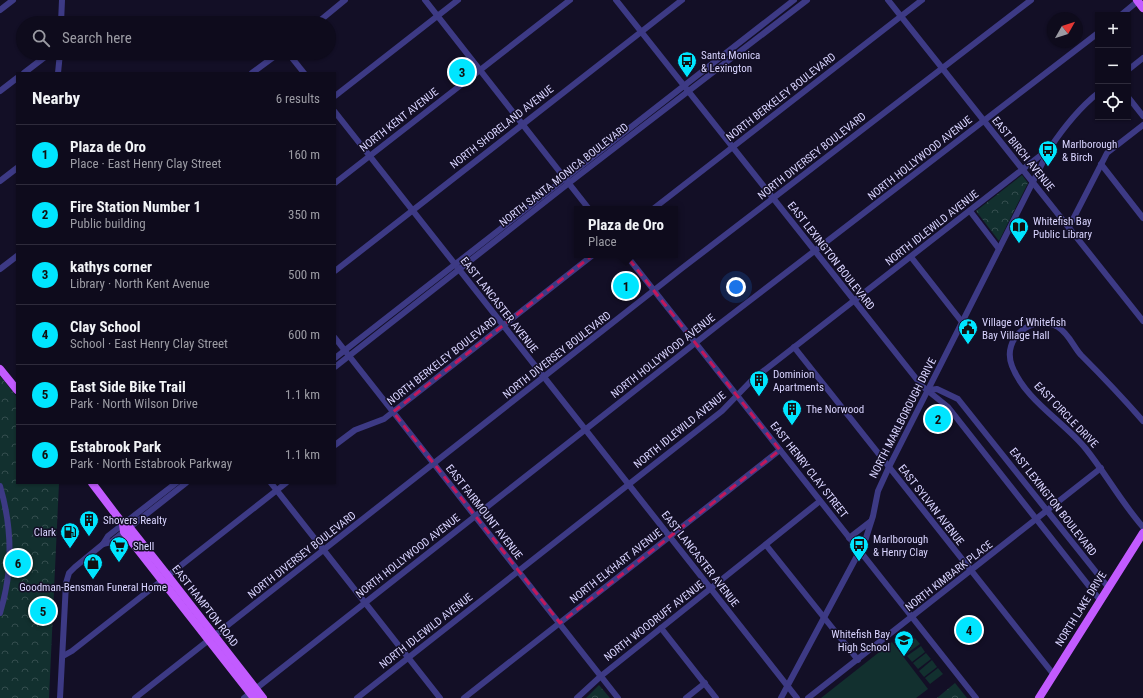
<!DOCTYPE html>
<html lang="en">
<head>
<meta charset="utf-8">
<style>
  body { margin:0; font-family:"Roboto Condensed",sans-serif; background:#171425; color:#f1f3f6 }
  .controls { position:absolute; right:12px; top:12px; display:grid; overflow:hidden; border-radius:0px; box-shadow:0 1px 3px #0004 }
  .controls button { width:36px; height:36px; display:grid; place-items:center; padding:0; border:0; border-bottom:1px solid #2e2b3b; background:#0e0b1c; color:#f1f3f6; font:20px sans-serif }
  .compass { position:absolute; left:1047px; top:12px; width:36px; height:36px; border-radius:50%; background:#0e0b1c; box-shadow:0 1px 3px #0004; rotate:51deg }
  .you { position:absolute; left:736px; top:287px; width:14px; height:14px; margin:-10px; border:3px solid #fff; border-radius:50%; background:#1a73e8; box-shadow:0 0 0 6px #1a73e833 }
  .badge { display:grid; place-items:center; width:26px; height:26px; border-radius:50%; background:#00e5ff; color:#111; font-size:13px; font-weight:700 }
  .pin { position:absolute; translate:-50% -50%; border:2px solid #fff; box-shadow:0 1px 4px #0006 }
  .popup { position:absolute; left:574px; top:206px; width:104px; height:52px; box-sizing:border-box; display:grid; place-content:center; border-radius:0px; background:#0e0b1c; filter:drop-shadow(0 1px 3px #0005); font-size:13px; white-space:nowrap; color:#9b9ba3 }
  .popup b { font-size:15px; color:#f1f3f6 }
  .popup::after { content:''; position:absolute; left:50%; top:100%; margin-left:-8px; border:8px solid transparent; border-top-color:#0e0b1c }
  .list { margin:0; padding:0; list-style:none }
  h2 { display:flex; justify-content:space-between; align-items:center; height:52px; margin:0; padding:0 16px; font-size:17px }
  h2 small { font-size:13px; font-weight:400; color:#9b9ba3 }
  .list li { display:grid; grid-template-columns:26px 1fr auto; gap:12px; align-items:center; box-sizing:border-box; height:60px; padding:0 16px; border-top:1px solid #2e2b3b }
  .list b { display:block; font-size:15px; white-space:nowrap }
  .list p { margin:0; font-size:13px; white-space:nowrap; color:#9b9ba3 }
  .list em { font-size:13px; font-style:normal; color:#9b9ba3 }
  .icon { flex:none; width:22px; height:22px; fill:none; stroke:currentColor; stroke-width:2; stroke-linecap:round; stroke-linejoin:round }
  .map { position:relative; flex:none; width:1143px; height:698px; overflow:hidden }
  .search { position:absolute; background:#0e0b1c; box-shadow:0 1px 3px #0004; left:16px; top:16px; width:320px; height:44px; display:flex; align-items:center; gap:10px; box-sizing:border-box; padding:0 14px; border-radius:22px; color:#9b9ba3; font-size:15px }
  .panel { position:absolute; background:#0e0b1c; box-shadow:0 1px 3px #0004; left:16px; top:72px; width:320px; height:412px; border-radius:0px }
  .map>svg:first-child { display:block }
  .green { fill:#12302f }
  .park { fill:url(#park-crowns) }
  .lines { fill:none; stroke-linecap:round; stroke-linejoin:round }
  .minor { stroke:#3d3a85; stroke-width:6 }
  .major { stroke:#c25bff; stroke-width:8 }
  .marked { fill:none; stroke:#c2185b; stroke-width:3; stroke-dasharray:8 5; stroke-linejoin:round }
  .labels { text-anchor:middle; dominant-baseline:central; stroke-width:3; stroke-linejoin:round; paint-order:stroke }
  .poi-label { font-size:11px; fill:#d9d4ff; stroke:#130f26; text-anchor:start }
  .street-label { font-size:11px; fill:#d9d4ff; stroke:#130f26 }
</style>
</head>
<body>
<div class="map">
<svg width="1143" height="698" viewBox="0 0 1143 698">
  <defs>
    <pattern id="park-crowns" width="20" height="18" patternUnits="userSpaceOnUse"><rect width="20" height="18" fill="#12302f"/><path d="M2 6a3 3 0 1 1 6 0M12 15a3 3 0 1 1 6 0" fill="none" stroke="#344d4e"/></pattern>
  </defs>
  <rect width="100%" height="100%" fill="#130f26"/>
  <g class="green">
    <polygon points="909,631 914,637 901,647 896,641"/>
    <polygon points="915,638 920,644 906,654 902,648"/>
    <polygon points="892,642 928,689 916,698 821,698"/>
    <polygon points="921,646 925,652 912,662 907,656"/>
    <polygon points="926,653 931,659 918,669 913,663"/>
    <polygon points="932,660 937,667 924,677 919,671"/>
    <polygon points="938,668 943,674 930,684 925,678"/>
  </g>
  <g class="park">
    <polygon points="1022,175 1028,183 999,241 976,211"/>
    <polygon points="0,376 17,397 17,483 59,483 49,698 0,698"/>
    <polygon points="955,683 967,698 937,698"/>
    <polygon points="599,685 610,698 586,698"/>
  </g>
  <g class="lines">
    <g class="minor">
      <polyline points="425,0 589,209"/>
      <polyline points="616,0 922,386 948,407 1100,600"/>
      <polyline points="888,0 1143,321"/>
      <polyline points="0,10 13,0"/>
      <polyline points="1121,15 1138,1"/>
      <polyline points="61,23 62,0"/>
      <polyline points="317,23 345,0"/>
      <polyline points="288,53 304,73"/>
      <polyline points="1128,70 1143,58"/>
      <polyline points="24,73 50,53"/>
      <polyline points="58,73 60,53"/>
      <polyline points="252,73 279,53"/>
      <polyline points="0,91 17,78"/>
      <polyline points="335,96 458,0"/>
      <polyline points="1128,97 1143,116"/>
      <polyline points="335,112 797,698"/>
      <polyline points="1101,164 1143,218"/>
      <polyline points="0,181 17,168"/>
      <polyline points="335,183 570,0"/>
      <polyline points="653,209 922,0"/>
      <polyline points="970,211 999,249"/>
      <polyline points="1069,227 1107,153 1143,125"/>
      <polyline points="626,255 976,698"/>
      <polyline points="911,257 962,322"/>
      <polyline points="0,269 17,256"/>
      <polyline points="335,271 682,0"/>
      <polyline points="335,338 618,698"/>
      <polyline points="794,347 1054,675"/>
      <polyline points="335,358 794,0"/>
      <polyline points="335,367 569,183 807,0"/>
      <polyline points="928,390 937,389 958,399 1108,587"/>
      <path d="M 1143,421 C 1123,398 1103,377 1081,355 C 1073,346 1069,334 1058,327 C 1033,313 1001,338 1012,366 C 1025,400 1063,421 1086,449 C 1106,474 1121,502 1143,527"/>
      <polyline points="335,445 355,430 384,419 593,255"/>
      <polyline points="271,483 440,698"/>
      <path d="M 0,486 C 12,527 13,571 0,613"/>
      <polyline points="849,538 871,521"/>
      <polyline points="103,544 108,536 176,483"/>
      <polyline points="766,545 858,660"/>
      <polyline points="661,628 716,698"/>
      <polyline points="63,656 72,651 286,483"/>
      <polyline points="60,698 66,583 69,573 75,567 103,544 111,542 186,483"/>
      <polyline points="135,698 681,269 1031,0"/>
      <polyline points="244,698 722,322 1098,33"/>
      <path d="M 357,698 L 722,411 L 752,380 L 1050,148 C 1064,127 1078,109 1098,93"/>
      <polyline points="464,698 780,450"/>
      <polyline points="577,698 601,676 820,501"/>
      <polyline points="686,698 705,683"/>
      <polyline points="781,698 865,541 873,516 878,491 889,467 1049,150"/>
      <polyline points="808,698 1101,468"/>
    </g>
    <g class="major">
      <polyline points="1137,0 1143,8"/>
      <polyline points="0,369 17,390"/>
      <polyline points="92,483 120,520 130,528 168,576 263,698"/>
      <polyline points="123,524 124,532 254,698"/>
      <polyline points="1039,698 1143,533"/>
    </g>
  </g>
  <path class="marked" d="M 613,239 L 780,450 L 560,623 L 393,412 Z"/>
  <defs>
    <g id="bus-pin" transform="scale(1)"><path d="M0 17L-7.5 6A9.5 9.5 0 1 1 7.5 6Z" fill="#00e5ff" stroke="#130f26"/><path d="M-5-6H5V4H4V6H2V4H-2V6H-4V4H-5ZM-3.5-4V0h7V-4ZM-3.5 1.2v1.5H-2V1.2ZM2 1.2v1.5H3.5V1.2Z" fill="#111"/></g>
    <g id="library-pin" transform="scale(1)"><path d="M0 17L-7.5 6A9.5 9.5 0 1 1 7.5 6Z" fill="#00e5ff" stroke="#130f26"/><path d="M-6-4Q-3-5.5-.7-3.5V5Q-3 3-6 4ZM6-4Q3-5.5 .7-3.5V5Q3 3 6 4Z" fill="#111"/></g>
    <g id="civic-pin" transform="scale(1)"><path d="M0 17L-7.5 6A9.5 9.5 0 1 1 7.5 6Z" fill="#00e5ff" stroke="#130f26"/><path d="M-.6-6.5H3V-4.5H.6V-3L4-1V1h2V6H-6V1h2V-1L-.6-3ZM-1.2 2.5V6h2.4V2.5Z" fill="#111"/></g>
    <g id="building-pin" transform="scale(1)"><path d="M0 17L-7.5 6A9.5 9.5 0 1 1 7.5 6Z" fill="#00e5ff" stroke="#130f26"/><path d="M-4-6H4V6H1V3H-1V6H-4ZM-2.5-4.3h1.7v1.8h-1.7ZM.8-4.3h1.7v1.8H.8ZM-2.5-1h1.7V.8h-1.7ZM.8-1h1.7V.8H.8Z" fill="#111"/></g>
    <g id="fuel-pin" transform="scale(1)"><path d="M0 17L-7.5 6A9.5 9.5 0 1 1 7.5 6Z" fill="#00e5ff" stroke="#130f26"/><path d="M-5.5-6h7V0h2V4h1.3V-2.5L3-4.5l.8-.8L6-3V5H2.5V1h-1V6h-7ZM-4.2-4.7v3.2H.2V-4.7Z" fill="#111"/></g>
    <g id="supermarket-pin" transform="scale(1)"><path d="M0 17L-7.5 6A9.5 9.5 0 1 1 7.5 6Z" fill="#00e5ff" stroke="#130f26"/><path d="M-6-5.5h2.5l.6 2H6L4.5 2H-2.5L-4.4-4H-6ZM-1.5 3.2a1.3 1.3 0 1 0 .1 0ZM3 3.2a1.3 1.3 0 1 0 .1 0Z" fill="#111"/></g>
    <g id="shop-pin" transform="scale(1)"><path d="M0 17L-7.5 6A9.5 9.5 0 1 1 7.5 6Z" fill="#00e5ff" stroke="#130f26"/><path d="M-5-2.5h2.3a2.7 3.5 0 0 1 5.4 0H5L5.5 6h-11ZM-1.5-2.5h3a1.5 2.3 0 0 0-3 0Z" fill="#111"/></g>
    <g id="school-pin" transform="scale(1)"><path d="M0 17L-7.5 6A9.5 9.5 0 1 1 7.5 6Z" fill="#00e5ff" stroke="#130f26"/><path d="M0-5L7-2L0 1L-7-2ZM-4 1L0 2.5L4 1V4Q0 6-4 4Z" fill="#111"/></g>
  </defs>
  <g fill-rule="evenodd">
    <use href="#bus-pin" x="687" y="61"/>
    <use href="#bus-pin" x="1048" y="150"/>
    <use href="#library-pin" x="1019" y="227"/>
    <use href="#civic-pin" x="968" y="328"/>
    <use href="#building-pin" x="759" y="380"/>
    <use href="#building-pin" x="792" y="409"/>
    <use href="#building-pin" x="89" y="520"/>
    <use href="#fuel-pin" x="70" y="532"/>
    <use href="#bus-pin" x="859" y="545"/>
    <use href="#supermarket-pin" x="119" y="546"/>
    <use href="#shop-pin" x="93" y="563"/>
    <use href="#school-pin" x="904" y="640"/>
  </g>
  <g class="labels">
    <g class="poi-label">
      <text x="701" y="55">Santa Monica<tspan x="701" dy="13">&amp; Lexington</tspan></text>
      <text x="1062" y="144">Marlborough<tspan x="1062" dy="13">&amp; Birch</tspan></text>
      <text x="1033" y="221">Whitefish Bay<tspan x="1033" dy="13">Public Library</tspan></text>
      <text x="982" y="322">Village of Whitefish<tspan x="982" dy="13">Bay Village Hall</tspan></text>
      <text x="773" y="374">Dominion<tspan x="773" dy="13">Apartments</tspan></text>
      <text x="806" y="409">The Norwood</text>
      <text x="103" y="520">Shovers Realty</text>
      <text x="56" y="532" text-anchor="end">Clark</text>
      <text x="873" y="539">Marlborough<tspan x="873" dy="13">&amp; Henry Clay</tspan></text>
      <text x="133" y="546">Shell</text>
      <text x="93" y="587" text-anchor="middle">Goodman-Bensman Funeral Home</text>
      <text x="890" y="634" text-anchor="end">Whitefish Bay<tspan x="890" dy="13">High School</tspan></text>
    </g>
    <g class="street-label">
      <text transform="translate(781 97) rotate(-38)">NORTH BERKELEY BOULEVARD</text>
      <text transform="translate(399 120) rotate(-38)">NORTH KENT AVENUE</text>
      <text transform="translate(502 127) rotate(-38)">NORTH SHORELAND AVENUE</text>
      <text transform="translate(1023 154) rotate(51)">EAST BIRCH AVENUE</text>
      <text transform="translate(812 156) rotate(-38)">NORTH DIVERSEY BOULEVARD</text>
      <text transform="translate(920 158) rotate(-38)">NORTH HOLLYWOOD AVENUE</text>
      <text transform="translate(564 175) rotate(-38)">NORTH SANTA MONICA BOULEVARD</text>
      <text transform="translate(932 228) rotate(-38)">NORTH IDLEWILD AVENUE</text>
      <text transform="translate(831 256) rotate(52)">EAST LEXINGTON BOULEVARD</text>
      <text transform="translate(499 305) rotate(52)">EAST LANCASTER AVENUE</text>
      <text transform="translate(557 355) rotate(-38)">NORTH DIVERSEY BOULEVARD</text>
      <text transform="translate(663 356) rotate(-38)">NORTH HOLLYWOOD AVENUE</text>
      <text transform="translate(442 361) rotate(-38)">NORTH BERKELEY BOULEVARD</text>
      <text transform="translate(1066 415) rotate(46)">EAST CIRCLE DRIVE</text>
      <text transform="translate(903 418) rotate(-63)">NORTH MARLBOROUGH DRIVE</text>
      <text transform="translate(680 430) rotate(-39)">NORTH IDLEWILD AVENUE</text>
      <text transform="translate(809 470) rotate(52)">EAST HENRY CLAY STREET</text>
      <text transform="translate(1053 502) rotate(52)">EAST LEXINGTON BOULEVARD</text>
      <text transform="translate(931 505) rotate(52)">EAST SYLVAN AVENUE</text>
      <text transform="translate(484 512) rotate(52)">EAST FAIRMOUNT AVENUE</text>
      <text transform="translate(302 555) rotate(-38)">NORTH DIVERSEY BOULEVARD</text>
      <text transform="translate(408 556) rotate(-38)">NORTH HOLLYWOOD AVENUE</text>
      <text transform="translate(700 559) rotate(52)">EAST LANCASTER AVENUE</text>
      <text transform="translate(616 566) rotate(-38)">NORTH ELKHART AVENUE</text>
      <text transform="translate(949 576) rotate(-38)">NORTH KIMBARK PLACE</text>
      <text transform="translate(205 606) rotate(52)">EAST HAMPTON ROAD</text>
      <text transform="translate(1081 609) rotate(-58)">NORTH LAKE DRIVE</text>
      <text transform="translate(654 621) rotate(-38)">NORTH WOODRUFF AVENUE</text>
      <text transform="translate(426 631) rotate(-38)">NORTH IDLEWILD AVENUE</text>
    </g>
  </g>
</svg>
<div class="controls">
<button>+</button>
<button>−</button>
<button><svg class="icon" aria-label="locate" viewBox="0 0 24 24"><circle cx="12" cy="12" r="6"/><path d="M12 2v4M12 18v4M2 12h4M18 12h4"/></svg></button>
</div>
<svg class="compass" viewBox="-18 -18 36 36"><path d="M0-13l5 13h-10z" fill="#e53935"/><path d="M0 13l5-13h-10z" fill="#9b9ba3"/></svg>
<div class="you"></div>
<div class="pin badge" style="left:626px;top:286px">1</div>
<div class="popup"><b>Plaza de Oro</b>Place</div>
<div class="pin badge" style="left:938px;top:419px">2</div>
<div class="pin badge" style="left:462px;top:72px">3</div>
<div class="pin badge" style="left:969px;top:630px">4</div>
<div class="pin badge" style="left:43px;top:611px">5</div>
<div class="pin badge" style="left:18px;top:563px">6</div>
<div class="search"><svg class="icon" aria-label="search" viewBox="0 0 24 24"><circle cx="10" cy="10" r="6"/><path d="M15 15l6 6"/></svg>Search here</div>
<section class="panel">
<h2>Nearby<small>6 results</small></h2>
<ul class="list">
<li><span class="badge">1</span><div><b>Plaza de Oro</b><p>Place · East Henry Clay Street</p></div><em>160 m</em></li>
<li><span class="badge">2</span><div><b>Fire Station Number 1</b><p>Public building</p></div><em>350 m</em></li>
<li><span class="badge">3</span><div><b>kathys corner</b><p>Library · North Kent Avenue</p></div><em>500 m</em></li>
<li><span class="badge">4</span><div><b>Clay School</b><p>School · East Henry Clay Street</p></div><em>600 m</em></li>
<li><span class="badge">5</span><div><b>East Side Bike Trail</b><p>Park · North Wilson Drive</p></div><em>1.1 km</em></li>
<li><span class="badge">6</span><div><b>Estabrook Park</b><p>Park · North Estabrook Parkway</p></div><em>1.1 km</em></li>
</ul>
</section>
</div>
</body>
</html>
